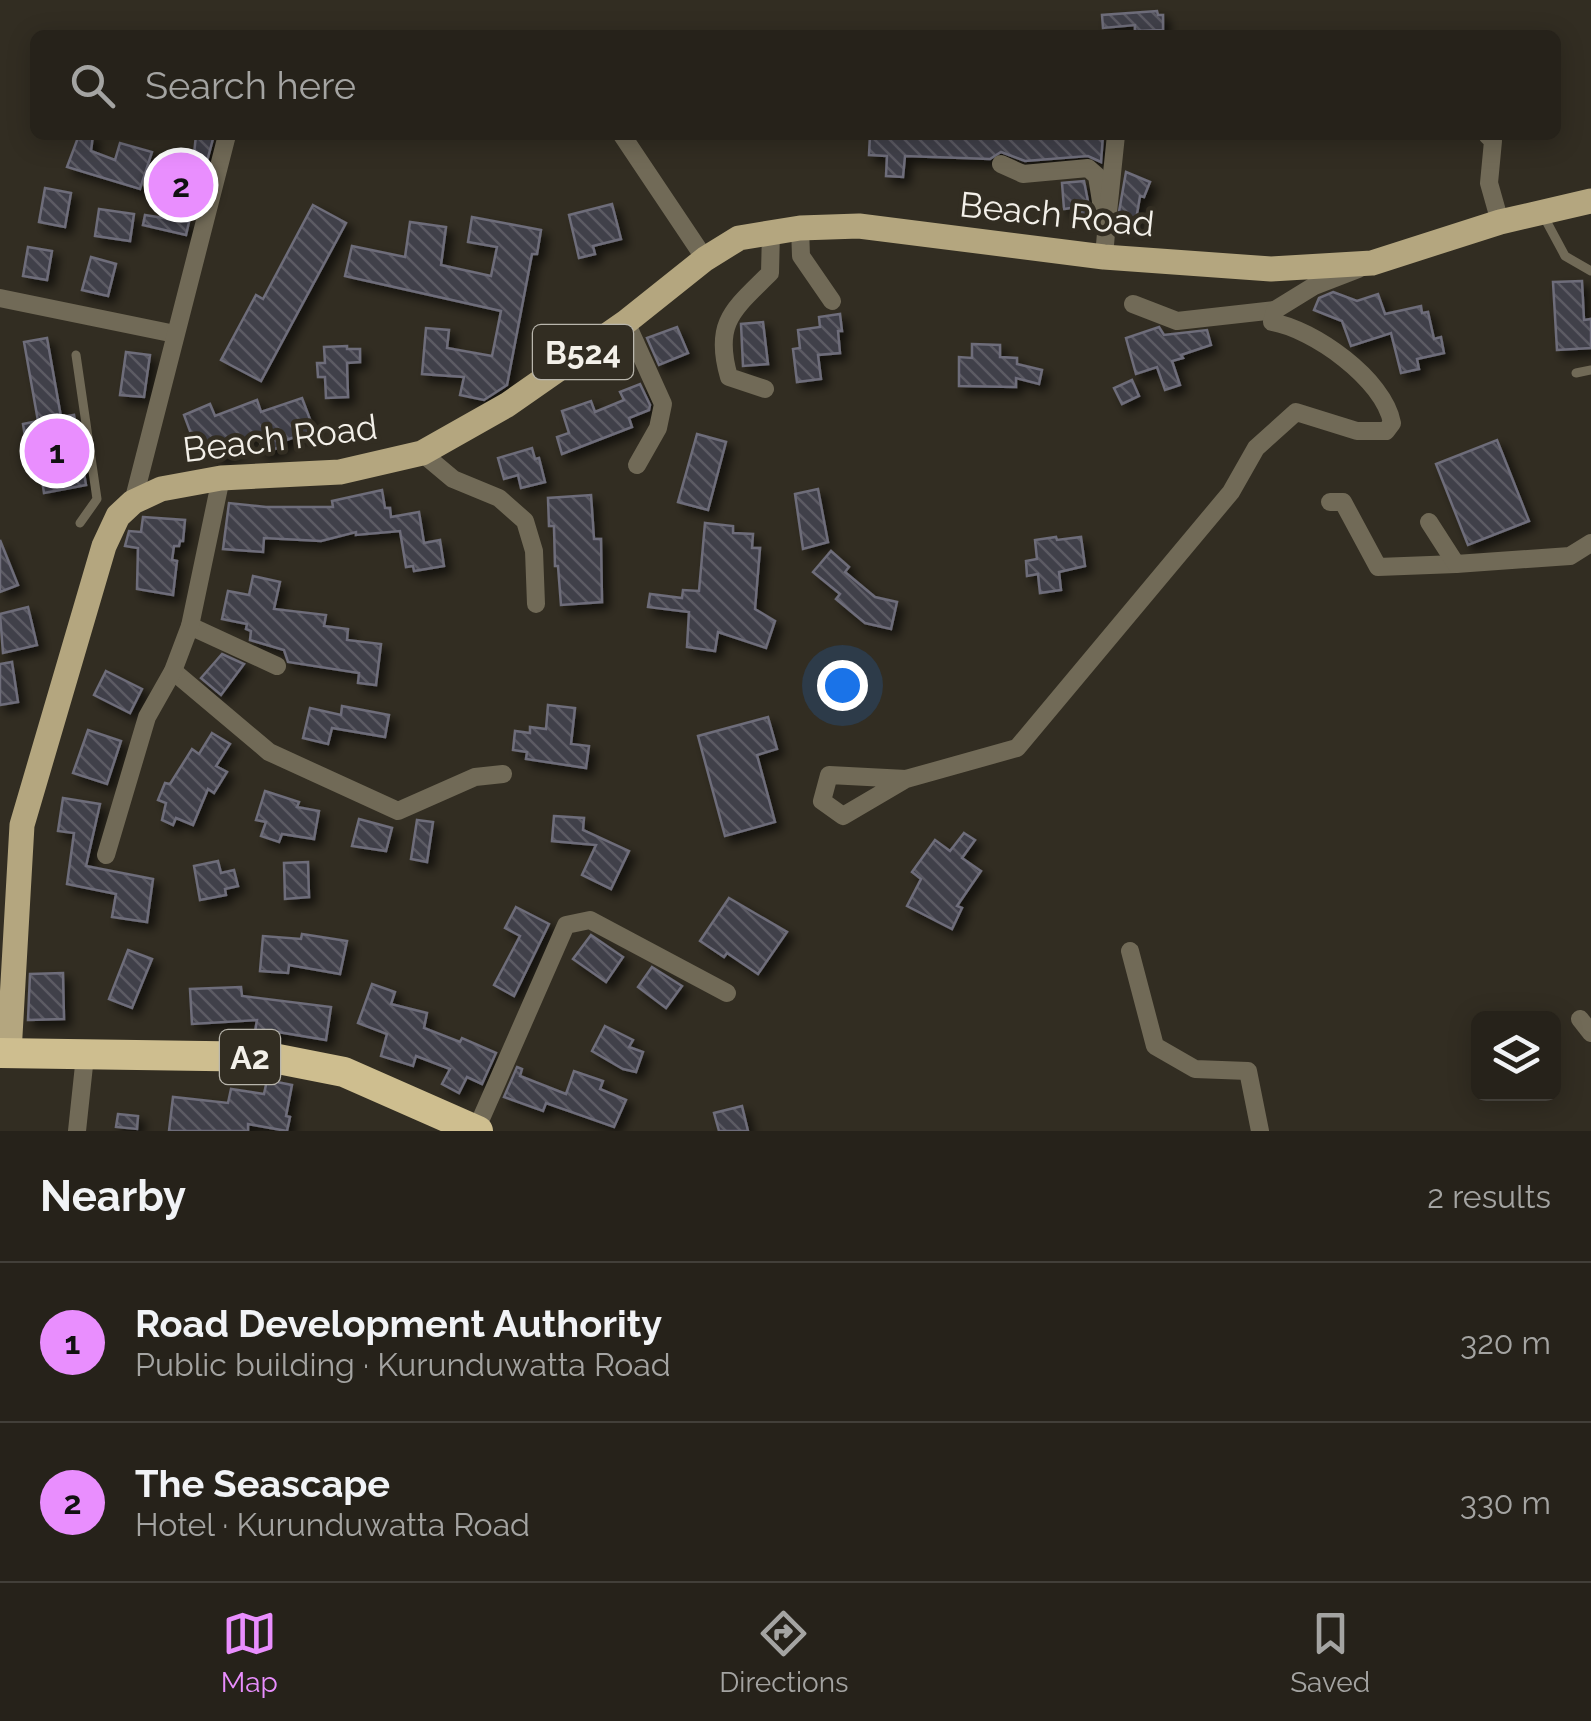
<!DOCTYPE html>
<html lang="en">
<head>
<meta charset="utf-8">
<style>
  body { margin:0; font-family:Raleway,sans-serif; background:#2e2a23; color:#f1f3f6 }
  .controls { position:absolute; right:30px; bottom:30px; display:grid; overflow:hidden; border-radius:15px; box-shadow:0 5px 25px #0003 }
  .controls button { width:90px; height:90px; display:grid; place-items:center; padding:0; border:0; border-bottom:2px solid #423f39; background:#26221a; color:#f1f3f6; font:50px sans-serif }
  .you { position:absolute; left:842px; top:685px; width:35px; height:35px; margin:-25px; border:8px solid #fff; border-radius:50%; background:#1a73e8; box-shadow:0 0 0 15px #1a73e833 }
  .badge { display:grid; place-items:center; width:65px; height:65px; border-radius:50%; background:#e98efe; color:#111; font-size:32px; font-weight:700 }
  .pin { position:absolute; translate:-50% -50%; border:5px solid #fff; box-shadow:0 2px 10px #0006 }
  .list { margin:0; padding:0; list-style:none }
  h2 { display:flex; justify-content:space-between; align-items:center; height:130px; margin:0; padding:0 40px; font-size:42px }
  h2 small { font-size:32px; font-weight:400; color:#a4a4a2 }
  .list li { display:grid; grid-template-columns:65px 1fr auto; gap:30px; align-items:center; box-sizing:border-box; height:160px; padding:0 40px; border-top:2px solid #423f39 }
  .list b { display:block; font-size:38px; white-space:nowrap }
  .list p { margin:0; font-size:32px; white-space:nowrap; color:#a4a4a2 }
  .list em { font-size:32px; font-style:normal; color:#a4a4a2 }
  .icon { flex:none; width:55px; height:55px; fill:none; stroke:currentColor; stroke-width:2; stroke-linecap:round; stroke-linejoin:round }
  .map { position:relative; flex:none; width:1591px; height:1131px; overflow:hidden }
  .search { position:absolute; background:#26221a; box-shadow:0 5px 25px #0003; left:30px; right:30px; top:30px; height:110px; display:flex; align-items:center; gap:25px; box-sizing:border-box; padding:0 35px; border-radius:15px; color:#a4a4a2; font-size:38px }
  .sheet { height:450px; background:#26221a }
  nav { display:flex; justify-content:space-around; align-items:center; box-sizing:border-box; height:140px; border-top:2px solid #423f39; background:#26221a; font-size:28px; color:#a4a4a2 }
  nav a { display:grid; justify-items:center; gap:5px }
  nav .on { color:#e98efe }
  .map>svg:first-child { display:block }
  .building { fill:url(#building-back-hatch); stroke:#6e6d7a; stroke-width:2.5; filter:url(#shadow) }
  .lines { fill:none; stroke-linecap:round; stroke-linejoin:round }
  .lane { stroke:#716a57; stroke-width:9 }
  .street { stroke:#716a57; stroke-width:18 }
  .primary { stroke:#b4a67f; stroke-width:25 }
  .highway { stroke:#cebe8f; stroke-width:30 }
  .labels { text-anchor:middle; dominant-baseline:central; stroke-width:9; stroke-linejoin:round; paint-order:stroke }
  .shield { fill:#322d22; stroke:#b9b6ad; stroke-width:2.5 }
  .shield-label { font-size:32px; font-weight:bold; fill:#f3f0e9 }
  .street-label { font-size:35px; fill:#f3f0e9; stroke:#322d22 }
</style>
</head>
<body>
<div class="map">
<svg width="1591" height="1131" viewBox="0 0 1591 1131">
  <defs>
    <pattern id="building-back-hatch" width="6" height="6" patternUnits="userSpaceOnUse" patternTransform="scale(2.5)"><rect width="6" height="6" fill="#403f4a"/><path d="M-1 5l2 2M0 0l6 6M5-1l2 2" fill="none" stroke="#5c5b64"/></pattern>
    <filter id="shadow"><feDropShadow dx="6" dy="6" stdDeviation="5" flood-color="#0009"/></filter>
  </defs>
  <rect width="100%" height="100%" fill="#322d22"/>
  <g class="building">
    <polygon points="1157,11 1158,15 1163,15 1163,30 1135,31 1135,25 1103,28 1102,15"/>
    <polygon points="79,135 93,135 91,151 115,160 120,143 152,152 140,189 67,167"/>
    <polygon points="196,135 214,135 206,165 193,164"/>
    <polygon points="870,135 1103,135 1101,162 1088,156 1025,161 1001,152 990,159 905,156 903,177 886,176 887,156 869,155"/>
    <polygon points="169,172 195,176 191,206 166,198"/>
    <polygon points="1126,172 1150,182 1144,197 1140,196 1135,226 1117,223"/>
    <polygon points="1084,181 1091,217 1080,218 1078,207 1064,209 1062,183"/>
    <polygon points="45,188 71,193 65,227 39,222"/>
    <polygon points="612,204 621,239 593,246 595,254 579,258 569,215"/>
    <polygon points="313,205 346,223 261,381 221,360 256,295 263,299"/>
    <polygon points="99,209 134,214 130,241 95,236"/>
    <polygon points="145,215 189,222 186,235 143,225"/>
    <polygon points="472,217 541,230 537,254 532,254 507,385 484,400 460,395 464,377 422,374 426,328 449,330 447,348 492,356 501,311 345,276 352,246 405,257 410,222 446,227 441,265 491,276 497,247 468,242"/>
    <polygon points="28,247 52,251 47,280 23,276"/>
    <polygon points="91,257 116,264 108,296 82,290"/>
    <polygon points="1582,281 1584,320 1591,319 1591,348 1557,350 1553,282"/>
    <polygon points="1333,292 1357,301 1378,294 1385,314 1421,306 1422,313 1428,312 1434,339 1441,337 1444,353 1417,359 1419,369 1401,373 1391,333 1351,346 1342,321 1314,310 1319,298"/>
    <polygon points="840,314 842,331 838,331 840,353 818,355 821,379 797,382 793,349 800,348 798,330 820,327 819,317"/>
    <polygon points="763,322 768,364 743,366 741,324"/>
    <polygon points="677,327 688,353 659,365 647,338"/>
    <polygon points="1159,327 1164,335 1207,330 1211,345 1181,355 1183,358 1172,361 1180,385 1165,390 1157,367 1136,374 1126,338"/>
    <polygon points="47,338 61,417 74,415 86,485 44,493 38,455 28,456 23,424 38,421 24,342"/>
    <polygon points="972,344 1000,345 1000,357 1017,358 1017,364 1042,370 1039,384 1016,378 1016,387 959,386 959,357 972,358"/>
    <polygon points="347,346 347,349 360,349 360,362 347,363 348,397 326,398 325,377 318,377 317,363 325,363 324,347"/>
    <polygon points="126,352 150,355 144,397 120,395"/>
    <polygon points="1132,380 1139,396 1122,404 1114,388"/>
    <polygon points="640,384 650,405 649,410 629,418 632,427 562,454 557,437 569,433 562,411 591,401 595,412 624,400 620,392"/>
    <polygon points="302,398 314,430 281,442 283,446 264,453 258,436 234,445 237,451 218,458 212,441 196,447 184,415 210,404 215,416 257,400 261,412"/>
    <polygon points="697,434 726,442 708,510 678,502"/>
    <polygon points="1497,440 1529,521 1468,545 1436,464"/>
    <polygon points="532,448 535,459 539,458 545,482 521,488 518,475 504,479 498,458"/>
    <polygon points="818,489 828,542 803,549 795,494"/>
    <polygon points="382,490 385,508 390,508 391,517 419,512 424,543 440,540 444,566 414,571 413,566 406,567 400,531 356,535 356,532 321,541 264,538 263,552 223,549 229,503 266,507 333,507 332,501"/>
    <polygon points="591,495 594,539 601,539 602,602 561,605 558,566 555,566 554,526 549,526 548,498"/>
    <polygon points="143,517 185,520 183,541 180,541 179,546 174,546 172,560 177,561 173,595 137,589 138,548 125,546 129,531 141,532"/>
    <polygon points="705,523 733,526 733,533 753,534 752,548 760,548 755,609 775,621 766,648 718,632 715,651 687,647 689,612 648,607 650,594 682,598 683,590 699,591"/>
    <polygon points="1056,537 1057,540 1081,537 1085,566 1059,572 1061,590 1040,593 1038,574 1027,576 1026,561 1037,559 1035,540"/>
    <polygon points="0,540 18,585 0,592"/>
    <polygon points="831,551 849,567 845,572 875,597 897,602 891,629 865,623 836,599 840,594 813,572"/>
    <polygon points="253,576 280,582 274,609 326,615 324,626 348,629 347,640 381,644 376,685 358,683 359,673 288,662 284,650 250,640 251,631 246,629 247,624 222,619 228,591 249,595"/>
    <polygon points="28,607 37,645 3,653 0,614"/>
    <polygon points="222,654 244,664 221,695 201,678"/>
    <polygon points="12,662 18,702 0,705 0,664"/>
    <polygon points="106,671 142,689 130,713 94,695"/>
    <polygon points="548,705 575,708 571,744 589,746 586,768 526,759 527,752 513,750 515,731 530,733 530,727 546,729"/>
    <polygon points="342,706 389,715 385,737 332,728 328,744 303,738 310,708 341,715"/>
    <polygon points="768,717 777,749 757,755 775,822 725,836 698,736"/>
    <polygon points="88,730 121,741 107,784 73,773"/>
    <polygon points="212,733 230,744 216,766 227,772 214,793 208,789 193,825 176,818 173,825 162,820 166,803 158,800 165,783 170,784 192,749 199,754"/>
    <polygon points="265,791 299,802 297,807 319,811 314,839 282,834 279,842 261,836 266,822 256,820"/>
    <polygon points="63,798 100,804 86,866 153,879 147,922 112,917 116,894 67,884 74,833 58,831"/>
    <polygon points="554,816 584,818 583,830 629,851 611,889 582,875 596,845 552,841"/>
    <polygon points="359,819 392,828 386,851 352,846"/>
    <polygon points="417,820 433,822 427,862 411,859"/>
    <polygon points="964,833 975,840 962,858 981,871 957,906 962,908 952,929 907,906 921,879 912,872 935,840 950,851"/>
    <polygon points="218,861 221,873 234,870 238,886 225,889 226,895 200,900 194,866"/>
    <polygon points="308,862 309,897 285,899 284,863"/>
    <polygon points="729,898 787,932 758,974 727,953 724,957 700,941"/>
    <polygon points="516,907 549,924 514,996 494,985 520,936 505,928"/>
    <polygon points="302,934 347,941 340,974 289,965 288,973 260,971 263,936 301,939"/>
    <polygon points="591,935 623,957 606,982 573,959"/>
    <polygon points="128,950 152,959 132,1008 109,999"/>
    <polygon points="652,967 682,986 666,1008 638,987"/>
    <polygon points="63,973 64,1019 28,1020 30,974"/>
    <polygon points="372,984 395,992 391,1004 427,1013 424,1028 460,1042 462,1038 496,1053 482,1084 467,1077 459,1093 442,1084 450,1069 416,1056 413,1066 381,1056 387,1034 358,1023"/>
    <polygon points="241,987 242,996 331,1007 326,1040 278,1032 276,1040 254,1038 257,1020 192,1024 190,989"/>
    <polygon points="605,1026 633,1040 629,1047 643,1052 636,1072 623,1069 592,1051"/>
    <polygon points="517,1067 522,1069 520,1076 566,1094 574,1071 603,1081 600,1089 626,1100 614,1127 546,1103 543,1111 504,1097"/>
    <polygon points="267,1080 292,1085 286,1116 290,1117 287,1131 248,1124 248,1131 169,1131 173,1097 228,1103 231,1089 264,1094"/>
    <polygon points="742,1106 748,1131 719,1131 714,1113"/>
    <polygon points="118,1114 138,1116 137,1129 116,1127"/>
  </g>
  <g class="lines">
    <g class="lane">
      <polyline points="1543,215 1565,256 1591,271"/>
      <polyline points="76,355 97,499 80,523"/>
      <polyline points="1576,373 1591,370"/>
    </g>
    <g class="street">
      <polyline points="622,135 705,259"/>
      <polyline points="1487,135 1493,141 1489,183 1500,222"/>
      <polyline points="1001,164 1023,174 1088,168 1097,176 1106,233 1104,257"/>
      <polyline points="1108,212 1116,135"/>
      <polyline points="800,228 801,256 832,301"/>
      <polyline points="0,298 175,334"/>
      <polyline points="1133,304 1177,321 1275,310"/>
      <polyline points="626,322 663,404 658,428 637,465"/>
      <path d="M 765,389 L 729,377 C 713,322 734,309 770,273 L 771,232"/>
      <polyline points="422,453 453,479 499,498 525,521 534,551 536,604"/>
      <polyline points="133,502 227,135"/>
      <polyline points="1330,502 1343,502 1378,567 1456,564"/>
      <polyline points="1429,522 1456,564 1570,556 1591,543"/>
      <polyline points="190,626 277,666"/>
      <polyline points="173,671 269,752 398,811 475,777 503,774"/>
      <path d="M 906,779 L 843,816 L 822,801 L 829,775 L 906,779 L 1017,748 L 1231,492 L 1256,448 L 1296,412 L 1357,431 L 1386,431 L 1392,423 C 1384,379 1313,329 1272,322 L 1275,310 L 1314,286 L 1358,269"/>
      <polyline points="106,855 147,717 173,671 190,626 221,478"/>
      <polyline points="1130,951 1155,1046 1195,1069 1248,1071 1260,1131"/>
      <polyline points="1580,1019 1591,1033"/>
      <polyline points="476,1130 566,925 590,920 727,993"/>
      <polyline points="77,1131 85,1056"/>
    </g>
    <polyline class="primary" points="9,1053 22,825 104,546 118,516 133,502 161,489 221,478 340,472 422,453 507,405 626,322 705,259 739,238 800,228 859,226 1104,257 1271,269 1372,263 1500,222 1591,201"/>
    <polyline class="highway" points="0,1053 268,1057 344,1072 478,1131"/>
  </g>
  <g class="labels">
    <g class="shield">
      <rect x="533" y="325" width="100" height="54" rx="8"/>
      <rect x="220" y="1030" width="60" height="54" rx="8"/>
    </g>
    <g class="shield-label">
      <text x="583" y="352">B524</text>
      <text x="250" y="1057">A2</text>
    </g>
    <g class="street-label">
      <text transform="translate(1057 214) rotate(6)">Beach Road</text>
      <text transform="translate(280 438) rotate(-7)">Beach Road</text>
    </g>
  </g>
</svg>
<div class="controls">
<button><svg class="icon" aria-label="layers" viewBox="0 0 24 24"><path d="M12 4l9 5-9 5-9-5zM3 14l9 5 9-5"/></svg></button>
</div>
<div class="you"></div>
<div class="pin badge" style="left:57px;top:451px">1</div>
<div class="pin badge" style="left:181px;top:185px">2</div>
<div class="search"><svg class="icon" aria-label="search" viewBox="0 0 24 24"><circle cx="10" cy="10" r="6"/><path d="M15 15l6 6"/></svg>Search here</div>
</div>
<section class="sheet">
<h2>Nearby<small>2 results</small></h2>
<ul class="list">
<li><span class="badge">1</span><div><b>Road Development Authority</b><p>Public building · Kurunduwatta Road</p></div><em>320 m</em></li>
<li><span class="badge">2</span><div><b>The Seascape</b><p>Hotel · Kurunduwatta Road</p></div><em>330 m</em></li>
</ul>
</section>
<nav>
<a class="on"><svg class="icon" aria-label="map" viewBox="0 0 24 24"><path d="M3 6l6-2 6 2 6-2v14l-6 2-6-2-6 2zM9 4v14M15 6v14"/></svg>Map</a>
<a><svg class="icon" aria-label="directions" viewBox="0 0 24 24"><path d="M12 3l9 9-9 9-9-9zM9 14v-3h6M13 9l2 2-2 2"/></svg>Directions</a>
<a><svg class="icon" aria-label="saved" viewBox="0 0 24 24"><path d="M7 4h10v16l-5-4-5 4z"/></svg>Saved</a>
</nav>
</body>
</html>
